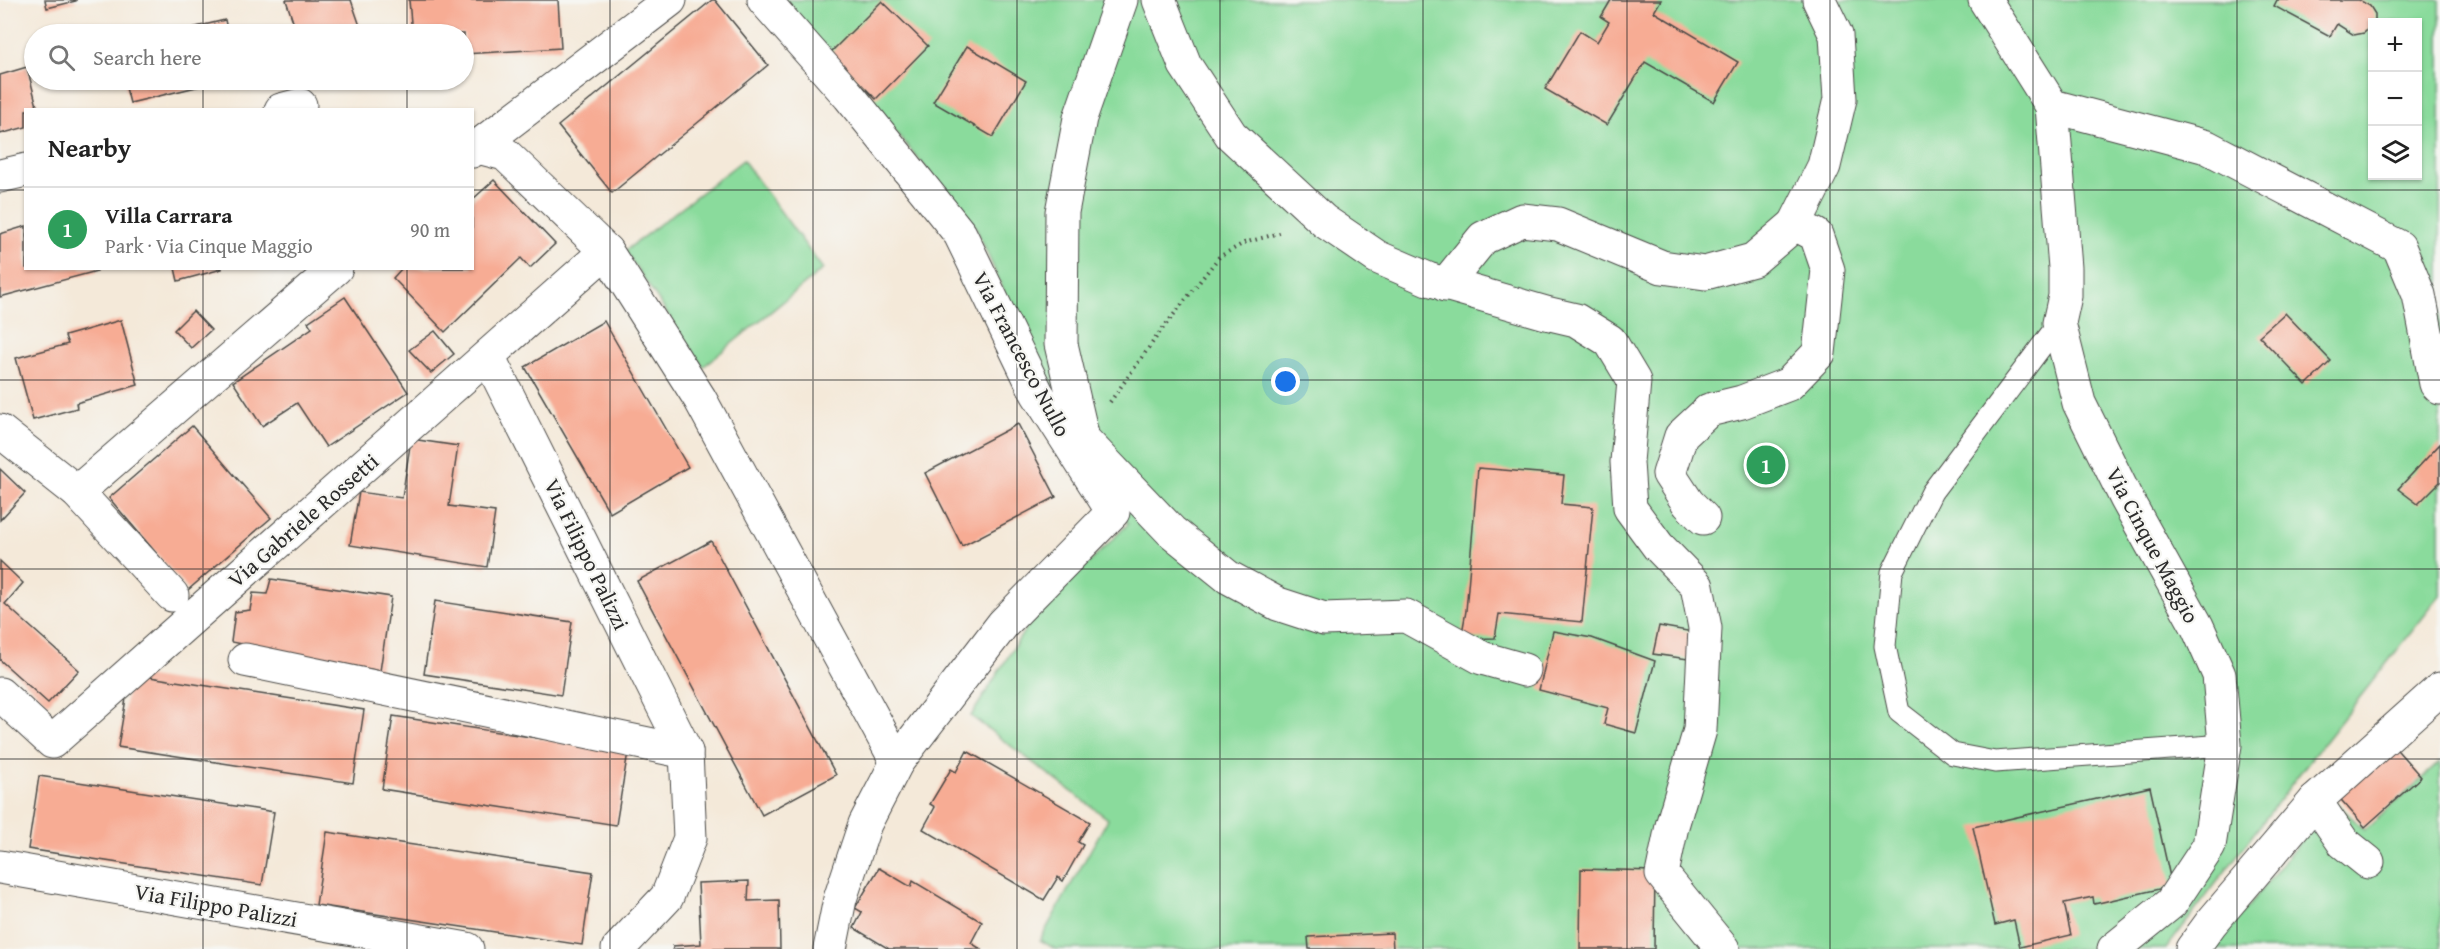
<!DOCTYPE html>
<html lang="en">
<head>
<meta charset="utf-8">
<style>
  body { margin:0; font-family:"Gentium Book Plus",serif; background:#f6f6f6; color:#222 }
  .controls { position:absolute; right:18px; top:18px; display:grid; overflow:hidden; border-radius:0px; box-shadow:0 2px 4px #0004 }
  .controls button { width:54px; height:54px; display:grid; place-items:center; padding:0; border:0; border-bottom:2px solid #e0e0e0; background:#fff; color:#222; font:30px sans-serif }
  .you { position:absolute; left:1286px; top:382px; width:21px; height:21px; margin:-15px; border:4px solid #fff; border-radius:50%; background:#1a73e8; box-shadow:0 0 0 9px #1a73e833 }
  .badge { display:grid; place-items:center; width:39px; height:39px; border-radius:50%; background:#d1495b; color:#fff; font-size:20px; font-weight:700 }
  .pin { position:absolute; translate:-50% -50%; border:3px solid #fff; box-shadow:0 2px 6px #0006 }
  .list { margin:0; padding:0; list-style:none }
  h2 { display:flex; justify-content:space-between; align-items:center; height:78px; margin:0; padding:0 24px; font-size:26px }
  h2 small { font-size:20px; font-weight:400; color:#767676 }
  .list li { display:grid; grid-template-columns:39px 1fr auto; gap:18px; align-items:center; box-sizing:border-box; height:84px; padding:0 24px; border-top:2px solid #e0e0e0 }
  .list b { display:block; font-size:22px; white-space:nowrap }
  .list p { margin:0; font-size:20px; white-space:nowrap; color:#767676 }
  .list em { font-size:20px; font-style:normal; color:#767676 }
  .icon { flex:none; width:33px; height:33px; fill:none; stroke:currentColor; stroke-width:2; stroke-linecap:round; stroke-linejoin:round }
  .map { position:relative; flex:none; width:2440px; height:949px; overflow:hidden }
  .search { position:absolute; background:#fff; box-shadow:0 2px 4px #0004; left:24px; top:24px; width:450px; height:66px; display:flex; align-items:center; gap:15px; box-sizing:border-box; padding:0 21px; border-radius:33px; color:#767676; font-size:22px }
  .panel { position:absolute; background:#fff; box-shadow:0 2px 4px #0004; left:24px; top:108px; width:450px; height:162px; border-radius:0px }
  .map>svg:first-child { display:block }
  .green { fill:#8adb9c; stroke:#5a8364; stroke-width:1.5; fill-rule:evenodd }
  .building { fill:#f7ac94 }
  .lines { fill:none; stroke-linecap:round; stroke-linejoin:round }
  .lane-casing { stroke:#494845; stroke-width:23 }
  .street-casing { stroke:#494845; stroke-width:35 }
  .path { stroke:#494845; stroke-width:4; stroke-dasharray:1.5 4.5; stroke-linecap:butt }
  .lane { stroke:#fff; stroke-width:21 }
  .street { stroke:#fff; stroke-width:33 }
  .grid { fill:none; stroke:#2b2b2b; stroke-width:1.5; stroke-opacity:0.55 }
  .labels { text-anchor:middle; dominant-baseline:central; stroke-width:4.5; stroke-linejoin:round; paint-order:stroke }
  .street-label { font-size:22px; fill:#2b2b2b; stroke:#f6f6f2 }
</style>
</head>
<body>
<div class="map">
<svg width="2440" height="949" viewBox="0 0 2440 949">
  <rect width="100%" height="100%" fill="#f6f6f2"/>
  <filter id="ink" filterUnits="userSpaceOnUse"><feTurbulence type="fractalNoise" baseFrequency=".0167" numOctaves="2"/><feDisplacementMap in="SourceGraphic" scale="12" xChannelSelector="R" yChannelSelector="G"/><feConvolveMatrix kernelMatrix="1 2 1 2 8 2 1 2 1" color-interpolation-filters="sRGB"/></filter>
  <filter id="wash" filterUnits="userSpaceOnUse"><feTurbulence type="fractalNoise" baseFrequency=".008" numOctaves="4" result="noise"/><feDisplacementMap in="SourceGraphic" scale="24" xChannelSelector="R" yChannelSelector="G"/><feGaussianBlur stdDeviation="1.35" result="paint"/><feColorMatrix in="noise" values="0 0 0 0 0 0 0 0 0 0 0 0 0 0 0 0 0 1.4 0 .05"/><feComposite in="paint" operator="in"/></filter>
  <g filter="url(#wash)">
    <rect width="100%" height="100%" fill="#f4e9d9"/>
    <g class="green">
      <path d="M 784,0 L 2440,0 L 2440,596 L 2303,769 L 2166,949 L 1055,949 L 1040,940 L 1108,819 L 971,716 L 1029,623 L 1128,524 L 1054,405 L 975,226 ZM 2372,22 L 2418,22 L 2418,176 L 2372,176 Z"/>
      <polygon points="743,160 823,269 703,367 625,251"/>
      <polygon points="2440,762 2440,949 2214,949 2333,800 2365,830"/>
    </g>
    <g id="blocks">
      <g class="building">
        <polygon points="45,0 76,0 76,1 47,8"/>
        <polygon points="286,0 351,0 360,26 333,34 297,34"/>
        <polygon points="409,0 558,0 561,48 464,54 464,34 412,34"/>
        <polygon points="712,0 715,0 768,65 612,193 558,126"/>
        <polygon points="1611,0 1661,0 1654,12 1738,62 1714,102 1645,62 1607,125 1545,89 1580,31 1597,42 1609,22 1601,17"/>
        <polygon points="2277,0 2359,0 2370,6 2375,14 2375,22 2364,33 2354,35 2337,24 2330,36 2274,6"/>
        <polygon points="882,1 928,46 876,99 830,53"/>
        <polygon points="225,20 228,34 167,34"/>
        <polygon points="967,46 1026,81 993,137 933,102"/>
        <polygon points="27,67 38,110 26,110 26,127 0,134 0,75"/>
        <polygon points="124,80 225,80 130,103"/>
        <polygon points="494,180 555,244 530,268 521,258 445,332 393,278 402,268 472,268 472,200"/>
        <polygon points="26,226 26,268 97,268 97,271 0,297 0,234"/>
        <polygon points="175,268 222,268 222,269 178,281"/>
        <polygon points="345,297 408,392 326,447 297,403 262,426 233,382 312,328 308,322"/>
        <polygon points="193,311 211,330 191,348 174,330"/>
        <polygon points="2285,313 2331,361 2306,385 2259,336"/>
        <polygon points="121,320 138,385 76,403 77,408 33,420 16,358 68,344 65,336"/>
        <polygon points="604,321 688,467 610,513 525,367"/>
        <polygon points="435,331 454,354 431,373 409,350"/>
        <polygon points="1018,424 1056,497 962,546 925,473"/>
        <polygon points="192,426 271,518 188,590 109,498"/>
        <polygon points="411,439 458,446 449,506 495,512 487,567 350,545 359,492 402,498"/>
        <polygon points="2440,444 2440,482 2418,504 2398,489"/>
        <polygon points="1478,468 1564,475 1561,504 1593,507 1582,622 1499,614 1495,638 1461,639 1466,611"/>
        <polygon points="0,469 25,493 0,520"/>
        <polygon points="711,541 836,775 762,815 637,581"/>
        <polygon points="0,561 23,583 5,604 79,670 48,703 0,660"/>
        <polygon points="271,579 391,597 380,671 231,642 235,612 250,610 253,593 267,594"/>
        <polygon points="435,601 572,622 561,695 424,674"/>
        <polygon points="1659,626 1699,633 1695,660 1653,654"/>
        <polygon points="1553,631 1592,638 1655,661 1636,733 1604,724 1608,708 1539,690"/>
        <polygon points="130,674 364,710 353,783 118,747"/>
        <polygon points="393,716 628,752 616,825 382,789"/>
        <polygon points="2391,743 2421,777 2365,827 2335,793"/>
        <polygon points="967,751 1090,822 1078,842 1083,845 1063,881 1058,877 1044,900 923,829 935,807 930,804 951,769 956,772"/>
        <polygon points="39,776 274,812 262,885 28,849"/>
        <polygon points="2150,787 2172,886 2094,904 2093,897 2064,903 2071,935 2020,947 2014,920 1995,925 1973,827"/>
        <polygon points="327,832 593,872 582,945 316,905"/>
        <polygon points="879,868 911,887 913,881 982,922 971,943 981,949 889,949 854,928 862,912 855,908"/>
        <polygon points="1581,869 1655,871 1654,949 1580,949"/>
        <polygon points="749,881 748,901 779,900 780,949 673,949 673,946 701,944 698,883"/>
        <polygon points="1392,933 1393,949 1309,949 1308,937"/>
      </g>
    </g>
  </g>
  <g filter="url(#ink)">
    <use href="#blocks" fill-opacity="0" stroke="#494845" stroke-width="1.5"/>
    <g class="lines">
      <g class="lane-casing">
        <polyline id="lane" points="2059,323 1932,492 1892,572 1885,646 1899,712 1953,754 1995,762 2225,745"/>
      </g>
      <g class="street-casing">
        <g id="street">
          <polyline points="764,0 849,96 960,234 1037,393 1113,512 1003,624 897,762 865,824 840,899 830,949"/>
          <polyline points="1121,0 1080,118 1062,212 1061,344 1083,439 1171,531 1228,577 1278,604 1324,619 1406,616 1482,658 1524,670"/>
          <polyline points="1159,0 1185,65 1231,135 1324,221 1377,257 1428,279 1546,313 1576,320 1610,341 1634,381 1627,462 1630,508 1658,546 1697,586 1705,628 1700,730 1672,826 1662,874 1723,949"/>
          <polyline points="1985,0 2052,106 2207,147 2399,247 2419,295 2436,384 2440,388"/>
          <polyline points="2052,106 2065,268 2065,296 2059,323 2079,403 2126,498 2197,626 2219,675 2225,745 2209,846 2171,903 2114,949"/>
          <polyline points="281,110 300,105"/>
          <polyline points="478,147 505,154 606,251 700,399 897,762"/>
          <polyline points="472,151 670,0"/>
          <polyline points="0,176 26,170"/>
          <polyline points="1795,224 1824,166 1840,99 1836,35 1819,0"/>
          <polyline points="1445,285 1483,238 1522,220 1558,224 1662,267 1705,273 1753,260 1795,224 1816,235 1828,270 1819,353 1789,384 1742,402 1709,410 1681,436 1669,474 1688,503 1703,518"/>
          <polyline points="488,356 686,752 690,838 667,897 618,949"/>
          <polyline points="0,431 77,492 172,595"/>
          <polyline points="77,492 336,268"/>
          <polyline points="245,660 686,752"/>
          <polyline points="0,694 52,742 606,251"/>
          <polyline points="2315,801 2343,842 2368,862"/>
          <polyline points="0,867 467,949"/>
          <polyline points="2192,949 2211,923 2315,801 2440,689"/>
        </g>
      </g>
      <polyline class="path" points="1110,402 1160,332 1219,257 1244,243 1283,232"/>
      <use href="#lane" class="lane"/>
      <use href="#street" class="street"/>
    </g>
  </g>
  <path class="grid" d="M 203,0 L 203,34M 407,0 L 407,34M 610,0 L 610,949M 813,0 L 813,949M 1017,0 L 1017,949M 1220,0 L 1220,949M 1423,0 L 1423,949M 1627,0 L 1627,949M 1830,0 L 1830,949M 2033,0 L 2033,949M 2237,0 L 2237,949M 203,80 L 203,110M 407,80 L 407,110M 0,190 L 26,190M 472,190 L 2440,190M 203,268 L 203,949M 407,268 L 407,949M 0,380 L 2440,380M 0,569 L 2440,569M 0,759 L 2440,759"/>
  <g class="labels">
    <g class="street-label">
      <text transform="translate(1022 354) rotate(62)">Via Francesco Nullo</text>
      <text transform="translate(303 520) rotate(-41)">Via Gabriele Rossetti</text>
      <text transform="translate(2153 545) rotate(62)">Via Cinque Maggio</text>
      <text transform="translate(587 554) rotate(64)">Via Filippo Palizzi</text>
      <text transform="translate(216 905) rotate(10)">Via Filippo Palizzi</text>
    </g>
  </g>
</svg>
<div class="controls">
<button>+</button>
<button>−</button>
<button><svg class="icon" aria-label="layers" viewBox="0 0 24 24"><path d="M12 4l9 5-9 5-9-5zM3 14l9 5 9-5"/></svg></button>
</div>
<div class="you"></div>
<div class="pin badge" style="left:1766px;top:465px;background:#2e9e5b">1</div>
<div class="search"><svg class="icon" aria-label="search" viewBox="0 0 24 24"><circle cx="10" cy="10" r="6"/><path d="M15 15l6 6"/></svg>Search here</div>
<section class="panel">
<h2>Nearby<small></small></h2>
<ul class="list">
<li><span class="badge" style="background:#2e9e5b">1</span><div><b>Villa Carrara</b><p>Park · Via Cinque Maggio</p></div><em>90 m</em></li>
</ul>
</section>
</div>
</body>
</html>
